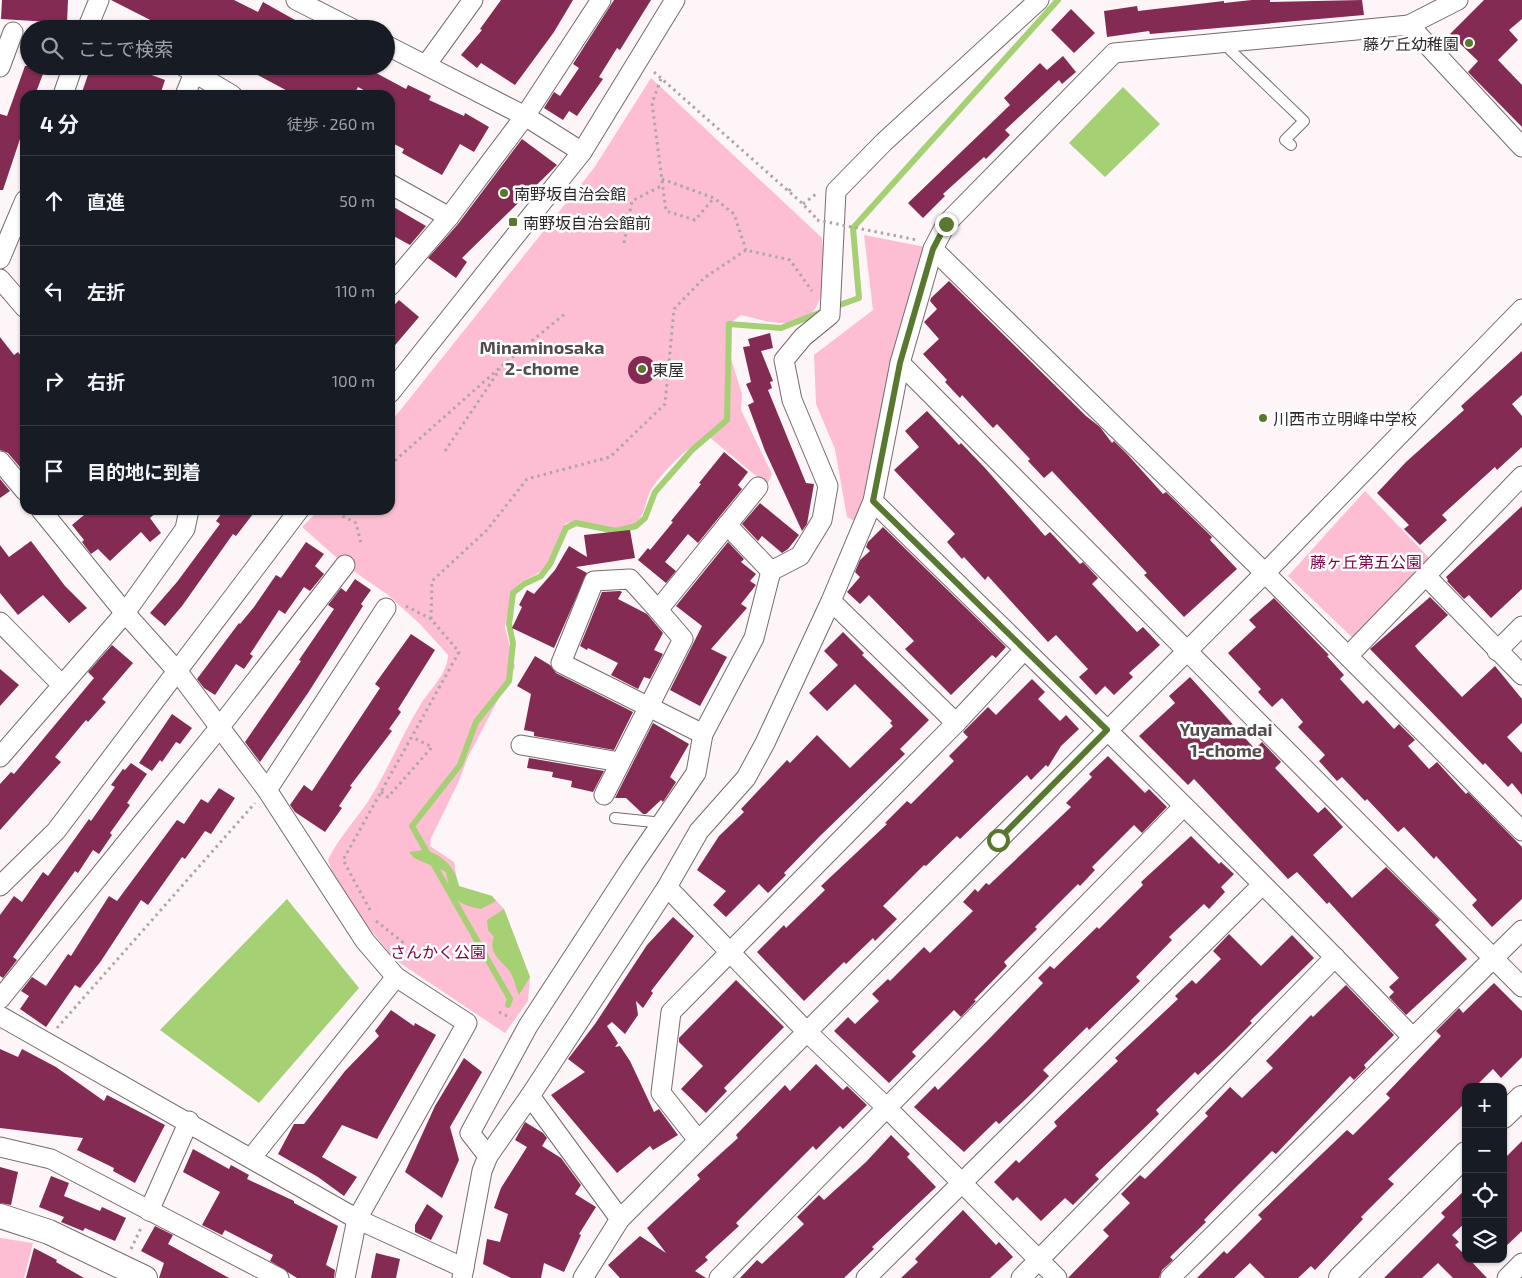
<!DOCTYPE html>
<html lang="ja">
<head>
<meta charset="utf-8">
<style>
  body { margin:0; font-family:"Exo 2","Noto Sans JP",sans-serif; background:#20242c; color:#f1f3f6 }
  .controls { position:absolute; right:15px; bottom:15px; display:grid; overflow:hidden; border-radius:10px; box-shadow:0 1px 4px #0004 }
  .controls button { width:45px; height:45px; display:grid; place-items:center; padding:0; border:0; border-bottom:1px solid #363941; background:#171b24; color:#f1f3f6; font:25px sans-serif }
  .stop { position:absolute; width:15px; height:15px; margin:-11px; border:4px solid #58782f; border-radius:50%; background:#fff }
  .stop.end { background:#58782f; border-color:#fff; box-shadow:0 1px 5px #0008 }
  .list { margin:0; padding:0; list-style:none }
  h2 { display:flex; justify-content:space-between; align-items:center; height:65px; margin:0; padding:0 20px; font-size:21px }
  h2 small { font-size:16px; font-weight:400; color:#9ea1a6 }
  .list li { display:grid; grid-template-columns:32px 1fr auto; gap:15px; align-items:center; box-sizing:border-box; height:90px; padding:0 20px; border-top:1px solid #363941 }
  .list b { display:block; font-size:19px; white-space:nowrap }
  .list em { font-size:16px; font-style:normal; color:#9ea1a6 }
  .icon { flex:none; width:28px; height:28px; fill:none; stroke:currentColor; stroke-width:2; stroke-linecap:round; stroke-linejoin:round }
  .map { position:relative; flex:none; width:1522px; height:1278px; overflow:hidden }
  .search { position:absolute; background:#171b24; box-shadow:0 1px 4px #0004; left:20px; top:20px; width:375px; height:55px; display:flex; align-items:center; gap:12px; box-sizing:border-box; padding:0 18px; border-radius:28px; color:#9ea1a6; font-size:19px }
  .panel { position:absolute; background:#171b24; box-shadow:0 1px 4px #0004; left:20px; top:90px; width:375px; height:425px; border-radius:15px }
  .map>svg:first-child { display:block }
  .green { fill:#fdbdd3 }
  .water { fill:#a5d074 }
  .lines { fill:none; stroke-linecap:round; stroke-linejoin:round }
  .stream { stroke:#a5d074; stroke-width:6 }
  .building { fill:#842b53 }
  .service-casing { stroke:#746c6f; stroke-width:12 }
  .minor-casing { stroke:#746c6f; stroke-width:21 }
  .tertiary-casing { stroke:#746c6f; stroke-width:26 }
  .path { stroke:#ada7a8; stroke-width:3; stroke-dasharray:2.5 4; stroke-linecap:butt }
  .service { stroke:#fff; stroke-width:10 }
  .minor { stroke:#fff; stroke-width:19 }
  .tertiary { stroke:#fff; stroke-width:24 }
  .path-bridge { stroke:#ada7a8; stroke-width:3; stroke-dasharray:2.5 4; stroke-linecap:butt }
  .route { stroke:#58782f; stroke-width:6 }
  .poi-dot { fill:#58782f; stroke:#fff; stroke-width:2 }
  .labels { text-anchor:middle; dominant-baseline:central; stroke-width:5; stroke-linejoin:round; paint-order:stroke }
  .poi-label { font-size:16px; fill:#2d292a; stroke:#fff; text-anchor:start }
  .park-label { font-size:16px; fill:#7d0045; stroke:#fff }
  .neighbourhood-label { font-size:18px; font-weight:bold; fill:#534c4e; stroke:#fff }
</style>
</head>
<body>
<div class="map">
<svg width="1522" height="1278" viewBox="0 0 1522 1278">
  <rect width="100%" height="100%" fill="#fdf5f7"/>
  <g class="green">
    <path d="M 651,78 L 822,238 C 824,267 831,323 787,323 C 772,324 755,318 741,315 L 729,324 L 727,333 L 728,349 L 742,394 L 741,410 L 772,474 L 767,485 L 708,436 C 686,448 667,467 652,488 C 644,500 647,517 632,525 C 611,538 587,515 565,524 L 551,561 L 542,571 L 521,582 L 511,592 L 505,627 L 515,667 L 468,757 L 458,783 L 431,838 L 430,846 L 454,862 L 458,886 L 492,896 L 504,909 L 530,977 L 528,1001 L 505,1033 L 394,959 L 353,908 L 332,872 L 328,860 C 338,839 353,823 367,803 C 388,771 402,734 422,702 C 431,689 448,672 448,655 L 420,624 L 388,595 L 345,565 L 302,527 L 319,510 L 390,510 L 390,423 L 594,168 Z"/>
    <polygon points="864,235 925,247 860,524 847,517 835,449 816,404 814,355 873,310"/>
    <polygon points="1365,491 1433,562 1355,640 1288,576"/>
    <polygon points="0,1238 33,1243 24,1278 0,1278"/>
  </g>
  <g class="water">
    <polygon points="1123,87 1160,124 1105,177 1069,143"/>
    <path d="M 424,850 C 442,854 456,868 459,886 L 492,896 L 496,901 L 481,909 C 454,903 451,899 446,872 L 414,858 L 409,852 Z"/>
    <polygon points="287,899 359,988 259,1103 160,1030"/>
    <path d="M 504,909 L 530,977 L 519,995 C 516,988 514,978 510,972 C 503,961 487,954 494,937 L 488,930 L 487,920 Z"/>
  </g>
  <g class="lines">
    <g class="stream">
      <polyline points="834,307 859,298 853,228 1058,0"/>
      <polyline points="508,1005 510,999 412,826 460,765 476,722 509,681 513,643 509,624 513,593 524,584 541,576 550,564 566,528 576,523 616,531 636,526 645,518 655,492 692,450 727,420 729,324 781,328 824,311"/>
    </g>
  </g>
  <g class="building">
    <polygon points="2,0 68,0 67,23 1,19"/>
    <polygon points="111,0 234,0 258,12 263,2 311,29 168,29"/>
    <polygon points="501,0 573,0 554,32 515,85 481,63 477,68 461,55 482,30 480,29"/>
    <polygon points="614,0 651,0 620,50 617,48 599,77 603,79 577,116 569,111 563,120 544,108 554,92 560,96 579,68 573,64"/>
    <polygon points="1252,0 1270,0 1270,2 1362,0 1364,15 1150,34 1149,31 1107,37 1104,11 1137,6 1138,11 1224,1 1224,3"/>
    <polygon points="1484,0 1522,0 1522,19 1509,30 1518,40 1498,60 1522,85 1522,127 1468,72 1478,61 1450,34"/>
    <polygon points="1071,9 1095,33 1074,53 1051,30"/>
    <polygon points="1063,56 1076,72 1062,84 1059,80 1005,130 1010,135 986,159 984,157 943,194 945,196 923,218 908,203 1010,105 1004,98 1040,63 1047,70"/>
    <polygon points="25,66 46,66 35,95 25,95 25,124 3,190 0,190 0,114 7,116"/>
    <polygon points="91,66 128,66 165,80 160,95 81,95"/>
    <polygon points="241,66 363,66 406,89 408,85 431,96 429,100 464,116 465,113 489,127 474,152 460,144 442,175 402,153 404,149 390,142 390,95 373,95 358,87 354,95 295,95"/>
    <polygon points="522,139 557,165 462,258 467,262 456,278 428,258 458,224"/>
    <polygon points="390,205 426,226 410,245 390,234"/>
    <polygon points="949,281 1086,416 1100,427 1112,443 1114,441 1127,454 1163,494 1166,492 1212,537 1210,540 1237,569 1184,617 1144,575 1147,573 1052,471 1044,478 1028,461 1030,459 997,424 993,428 962,395 960,398 945,382 947,380 923,354 939,339 924,322 937,309 930,301 931,298"/>
    <polygon points="399,300 419,317 390,351 390,310"/>
    <polygon points="770,333 773,348 761,351 773,381 770,382 772,388 768,390 806,483 814,484 807,524 802,531 765,451 748,405 754,402 746,384 751,382 743,347 750,346 748,339"/>
    <polygon points="0,337 14,355 18,352 25,361 25,473 8,453 0,450"/>
    <polygon points="1522,351 1522,395 1512,404 1522,416 1522,447 1497,470 1495,467 1442,515 1447,520 1420,545 1404,529 1409,525 1377,493 1406,462 1464,410 1461,406"/>
    <circle cx="642" cy="370" r="14"/>
    <polygon points="927,411 959,445 961,443 985,468 1045,536 1050,532 1080,564 1083,562 1098,578 1092,584 1137,632 1143,627 1160,645 1129,673 1133,677 1114,695 1105,686 1096,695 1079,677 1088,669 1056,635 1048,642 988,576 985,580 964,557 962,559 947,542 955,534 894,470 919,447 905,431"/>
    <polygon points="724,452 748,472 738,485 742,489 698,543 688,534 665,562 676,571 666,583 638,560 648,548 650,550 673,522 671,521 701,484 699,483"/>
    <polygon points="0,479 10,491 0,498"/>
    <polygon points="760,503 799,535 788,549 782,553 762,536 758,541 742,524"/>
    <polygon points="1522,506 1522,589 1491,618 1469,595 1464,599 1447,581 1448,580 1446,577"/>
    <polygon points="90,510 159,510 150,518 161,533 150,542 141,532 110,561 98,549 91,554 82,542 84,540 72,525"/>
    <polygon points="224,510 256,510 236,536 233,534 182,606 165,626 150,613 177,582 220,524 216,521"/>
    <polygon points="883,527 1006,647 996,658 992,655 951,695 905,649 914,641 869,595 860,604 847,592 860,577 855,572 860,560 870,551 866,547 868,542"/>
    <polygon points="630,530 635,558 576,567 587,573 554,648 512,628 522,607 519,605 527,590 534,594 555,570 569,546 587,557 584,535"/>
    <polygon points="31,541 65,586 87,608 69,623 43,595 18,615 0,593 0,545 9,557"/>
    <polygon points="306,542 324,554 315,566 324,574 310,591 304,587 285,614 279,610 250,654 253,656 244,669 236,664 215,695 204,688 197,679 239,623 240,624 254,607 276,575 281,578"/>
    <polygon points="728,542 744,559 741,562 756,574 750,581 756,585 741,604 747,608 711,649 727,657 700,706 670,690 702,626 676,606"/>
    <polygon points="355,579 371,590 361,604 363,606 308,693 260,762 245,742 301,661 299,660 334,609 328,605 341,588 346,592"/>
    <polygon points="620,591 622,592 618,599 647,614 663,633 654,650 663,654 650,679 644,677 638,689 611,675 618,663 588,648 587,650 580,646 602,592"/>
    <polygon points="1430,597 1448,615 1415,646 1418,650 1462,697 1495,666 1522,699 1522,723 1507,737 1522,753 1522,795 1512,783 1508,787 1485,763 1483,765 1370,649"/>
    <polygon points="1274,598 1329,655 1327,656 1344,675 1340,679 1363,704 1367,700 1394,729 1399,724 1415,740 1408,746 1429,769 1437,762 1466,794 1468,792 1522,847 1522,899 1492,927 1472,905 1477,900 1436,856 1434,859 1404,827 1398,832 1367,799 1365,801 1342,777 1337,781 1319,761 1325,755 1298,727 1303,722 1282,698 1272,707 1258,692 1261,689 1228,653 1256,627 1249,620"/>
    <polygon points="843,632 864,653 862,655 929,720 900,749 905,754 820,836 784,873 786,875 768,893 759,884 726,917 713,905 726,891 697,870 719,836 744,812 741,809 787,760 790,763 817,735 850,768 893,726 890,723 892,721 855,684 827,711 809,693 838,665 824,651"/>
    <polygon points="411,634 435,650 398,709 401,712 389,729 392,731 350,786 352,787 339,806 342,808 325,832 295,812 290,805 304,785 312,791 380,688 375,684"/>
    <polygon points="112,645 133,663 102,699 106,702 88,722 86,720 55,757 61,762 0,830 0,784 11,772 14,774 94,678 88,672"/>
    <polygon points="535,656 550,665 556,673 633,712 614,750 534,736 534,732 524,730 531,694 517,686"/>
    <polygon points="0,669 19,685 0,706"/>
    <polygon points="1190,677 1255,749 1262,742 1281,762 1275,768 1318,813 1325,807 1343,827 1313,855 1352,898 1386,867 1440,920 1435,925 1467,959 1406,1015 1389,997 1394,992 1389,987 1399,978 1329,902 1327,904 1297,872 1288,879 1194,779 1188,785 1139,736 1175,703 1169,696"/>
    <polygon points="1032,679 1045,692 1038,699 1060,721 1066,715 1079,729 1061,746 1048,767 1046,765 1031,780 1027,775 960,839 957,836 926,866 924,865 883,906 897,919 875,941 873,938 846,964 844,962 804,1001 757,952 784,925 786,928 825,890 821,886 887,824 885,823 907,801 911,804 954,761 949,756 968,737 963,732 988,707 996,715"/>
    <polygon points="172,714 192,728 180,744 176,742 162,762 160,760 152,771 139,763"/>
    <polygon points="653,723 689,744 670,777 676,782 663,802 661,800 646,814 643,814 626,798 615,798"/>
    <polygon points="1108,756 1145,793 1149,789 1167,807 1142,833 1134,825 1092,867 1095,870 1080,886 1078,884 1035,927 1037,929 1004,962 1007,966 974,1000 976,1001 961,1017 954,1010 912,1052 916,1056 889,1083 834,1031 848,1017 855,1024 879,1001 872,994 888,979 890,981 924,947 930,953 973,911 963,902 975,889 978,892 986,883 989,885 1071,807 1066,803 1092,777 1089,774"/>
    <polygon points="529,758 604,771 593,792 571,787 572,781 552,777 553,772 527,768"/>
    <polygon points="131,763 147,774 127,803 130,805 110,833 112,835 99,854 93,850 78,873 75,871 13,957 17,960 3,978 0,976 0,915 14,896 22,902 43,872 48,876 89,819 91,821 115,787 111,785 123,769 125,770"/>
    <polygon points="219,788 235,798 211,834 205,831 185,859 182,857 148,905 141,900 101,961 80,988 75,985 46,1027 20,1009 29,996 21,991 32,977 46,986 68,954 71,956 109,896 117,901 177,820 184,824 201,799 208,803"/>
    <polygon points="1191,836 1219,864 1221,862 1234,874 1221,887 1225,892 1209,909 1204,904 1169,937 1172,940 1136,977 1140,981 1089,1030 1087,1027 1043,1070 1049,1076 1029,1096 999,1124 996,1121 964,1152 914,1107 935,1086 938,1090 990,1038 1043,983 1038,978 1050,966 1054,969 1097,927 1099,929 1143,885 1141,882"/>
    <polygon points="673,917 694,936 651,991 653,993 643,1008 636,1001 638,1015 625,1034 612,1022 607,1026 618,1043 615,1047 620,1046 630,1061 654,1112 659,1109 678,1135 653,1150 650,1146 617,1173 551,1095 585,1072 568,1059 595,1024 647,945"/>
    <polygon points="1229,934 1261,966 1292,935 1314,958 1250,1021 1252,1023 1227,1048 1198,1075 1195,1072 1156,1110 1159,1114 1095,1175 1099,1179 1073,1205 1065,1198 1041,1221 1017,1197 1013,1201 994,1182 1016,1160 1019,1163 1057,1126 1054,1122 1118,1061 1115,1058 1178,999 1175,996 1192,980 1196,984 1221,959 1213,951"/>
    <polygon points="736,980 784,1027 724,1088 727,1091 706,1113 681,1089 703,1066 679,1042 679,1038"/>
    <polygon points="1494,983 1522,1011 1522,1057 1501,1078 1493,1069 1475,1087 1466,1087 1466,1102 1388,1179 1394,1184 1361,1217 1363,1219 1315,1270 1311,1266 1298,1278 1265,1278 1250,1263 1234,1278 1197,1278 1224,1251 1227,1254 1262,1219 1258,1215 1347,1130 1353,1135 1390,1098 1386,1094 1441,1036 1436,1031 1459,1008 1463,1013"/>
    <polygon points="1346,985 1394,1035 1364,1065 1366,1068 1354,1080 1350,1076 1276,1154 1272,1151 1234,1189 1204,1220 1206,1222 1170,1257 1173,1260 1162,1270 1159,1278 1068,1278 1109,1236 1103,1230 1130,1203 1121,1194 1140,1175 1145,1179 1208,1116 1205,1113 1230,1087 1242,1098 1273,1068 1266,1061 1311,1015 1313,1017"/>
    <polygon points="391,1010 414,1026 415,1023 436,1035 377,1139 342,1125 322,1157 357,1177 344,1196 318,1177 278,1154 294,1124 304,1124 345,1071 379,1036 375,1031"/>
    <polygon points="0,1049 18,1057 22,1049 56,1067 104,1101 107,1095 165,1125 135,1183 113,1171 114,1168 77,1150 83,1138 0,1128"/>
    <polygon points="464,1058 482,1072 450,1127 459,1160 442,1198 405,1172 435,1106"/>
    <polygon points="816,1064 843,1090 847,1086 867,1105 843,1129 840,1126 816,1150 813,1146 736,1223 739,1226 705,1257 708,1260 695,1271 706,1278 620,1278 608,1265 640,1236 666,1253 647,1228 700,1179 697,1175 738,1138 736,1135 785,1085 790,1091"/>
    <polygon points="525,1122 543,1133 547,1138 542,1146 561,1158 581,1185 575,1194 596,1207 579,1234 581,1235 564,1272 544,1263 541,1278 511,1278 483,1264 487,1239 500,1242 508,1214 494,1208 501,1188 527,1147 515,1140"/>
    <polygon points="891,1135 910,1154 907,1157 936,1187 872,1247 874,1249 844,1278 740,1278 757,1260 762,1264 804,1224 797,1217 819,1195 824,1200 866,1162"/>
    <polygon points="1522,1141 1522,1231 1503,1249 1503,1160"/>
    <polygon points="193,1149 229,1169 231,1165 249,1175 247,1179 294,1201 294,1203 338,1226 326,1265 335,1270 334,1278 297,1278 270,1261 273,1255 225,1230 222,1235 202,1225 220,1192 183,1172"/>
    <polygon points="0,1167 18,1172 11,1205 0,1203"/>
    <polygon points="51,1176 69,1183 64,1196 100,1211 102,1207 126,1218 115,1241 85,1228 83,1231 61,1222 64,1217 39,1207"/>
    <polygon points="1466,1189 1466,1222 1452,1235 1459,1242 1455,1245 1466,1256 1466,1259 1469,1259 1487,1278 1453,1278 1438,1263 1422,1278 1384,1278 1445,1217 1441,1213"/>
    <polygon points="427,1204 443,1216 431,1240 415,1232 415,1225"/>
    <polygon points="963,1210 996,1245 999,1242 1013,1257 990,1278 901,1278 918,1262 915,1259"/>
    <polygon points="155,1226 173,1235 168,1244 229,1278 159,1278 164,1263 141,1251"/>
    <polygon points="34,1248 57,1260 56,1262 84,1278 26,1278"/>
    <polygon points="376,1253 400,1259 396,1278 371,1278"/>
  </g>
  <g class="lines">
    <g class="service-casing">
      <g id="service">
        <polyline points="1223,43 1304,121 1285,140 1291,145"/>
        <polyline points="615,818 663,823"/>
      </g>
    </g>
    <g class="minor-casing">
      <g id="minor">
        <polyline points="296,0 353,29"/>
        <polyline points="1409,25 1458,0"/>
        <polyline points="87,29 99,0"/>
        <polyline points="386,45 525,116 582,152"/>
        <polyline points="426,65 473,0"/>
        <polyline points="183,66 232,95"/>
        <polyline points="0,67 13,32"/>
        <polyline points="63,95 73,66"/>
        <polyline points="185,95 194,73"/>
        <polyline points="390,184 449,217 390,286"/>
        <polyline points="449,217 525,116 601,0"/>
        <polyline points="933,249 1265,573 1522,831"/>
        <polyline points="0,259 25,200"/>
        <polyline points="0,279 25,308"/>
        <polyline points="900,363 1522,987"/>
        <polyline points="390,393 582,152 675,0"/>
        <polyline points="0,461 25,491"/>
        <path d="M 873,501 C 1054,679 1237,854 1413,1038"/>
        <polyline points="727,525 771,571"/>
        <polyline points="1426,576 1522,675"/>
        <polyline points="831,601 956,723"/>
        <polyline points="0,622 62,685"/>
        <polyline points="1497,651 1522,626"/>
        <polyline points="1348,656 1522,476"/>
        <polyline points="703,734 561,663 594,581 630,579 658,610 758,487"/>
        <polyline points="521,745 620,762"/>
        <polyline points="0,757 125,613 185,529 189,510"/>
        <polyline points="267,790 386,608"/>
        <polyline points="604,795 683,639 658,610"/>
        <polyline points="0,886 56,831 299,510"/>
        <polyline points="667,887 807,1032 886,1107 1057,1278"/>
        <polyline points="0,999 219,728 345,565"/>
        <polyline points="0,1016 357,1219 467,1023 396,977 365,941 267,790 178,672 125,613 41,510"/>
        <polyline points="530,1096 620,1219"/>
        <polyline points="698,1140 661,1093 671,1012 956,723 1024,650"/>
        <polyline points="0,1147 51,1159 279,1278"/>
        <polyline points="488,1156 470,1133 528,1026 633,865 696,773 703,734 754,638 771,571 800,556 822,520 828,486 792,400 784,360 803,337 830,315 836,191 884,142 1039,0"/>
        <polyline points="252,1157 396,977"/>
        <polyline points="149,1211 189,1121"/>
        <polyline points="345,1278 357,1219 464,1268"/>
        <polyline points="462,1278 482,1171 488,1156 530,1096 667,887 699,831 746,778 765,743 831,601 873,501 900,363 933,249 946,224 1114,53 1409,25 1522,147"/>
        <polyline points="583,1278 620,1219 1265,573 1522,309"/>
        <polyline points="719,1278 1183,807"/>
        <polyline points="866,1278 1262,885"/>
        <polyline points="1021,1278 1335,957"/>
        <polyline points="1170,1278 1522,930"/>
        <polyline points="1507,1278 1522,1263"/>
      </g>
    </g>
    <g class="tertiary-casing">
      <g id="tertiary">
        <polyline points="1503,1116 1522,1098"/>
        <polyline points="0,1216 49,1232 145,1278"/>
        <polyline points="1341,1278 1466,1154"/>
      </g>
    </g>
    <g class="path">
      <polyline points="654,72 803,204 816,218"/>
      <polyline points="661,79 652,103 666,211 695,220 714,198"/>
      <polyline points="662,179 714,198 734,214 746,250"/>
      <polyline points="789,191 792,186"/>
      <polyline points="803,204 816,194"/>
      <polyline points="624,243 632,201 663,185"/>
      <polyline points="445,451 500,369"/>
      <polyline points="390,465 504,364 567,312"/>
      <polyline points="331,510 356,523 361,543"/>
      <polyline points="431,619 432,581 487,530 527,479 610,457 665,404 674,309 704,278 746,250 790,260 812,291"/>
      <polyline points="381,792 388,797 432,747 412,737"/>
      <polyline points="370,910 343,860 459,652 431,619 404,605"/>
      <polyline points="376,921 405,944"/>
      <polyline points="499,1012 511,1018"/>
      <polyline points="57,1028 255,803"/>
      <polyline points="131,1249 141,1228"/>
    </g>
    <use href="#service" class="service"/>
    <use href="#minor" class="minor"/>
    <use href="#tertiary" class="tertiary"/>
    <polyline class="path-bridge" points="817,220 917,240"/>
  </g>
  <g class="lines">
    <polyline class="route" points="946,224 933,249 900,363 873,501 1107,730 998,840"/>
  </g>
  <g class="poi-dot">
    <circle cx="1469" cy="43" r="5"/>
    <circle cx="504" cy="193" r="5"/>
    <rect x="508" y="217" width="10" height="10" rx="2.5"/>
    <circle cx="642" cy="369" r="5"/>
    <circle cx="1263" cy="418" r="5"/>
  </g>
  <g class="labels">
    <g class="poi-label">
      <text x="1459" y="43" text-anchor="end">藤ケ丘幼稚園</text>
      <text x="514" y="193">南野坂自治会館</text>
      <text x="523" y="222">南野坂自治会館前</text>
      <text x="652" y="369">東屋</text>
      <text x="1273" y="418">川西市立明峰中学校</text>
    </g>
    <g class="park-label">
      <text x="1366" y="561">藤ヶ丘第五公園</text>
      <text x="438" y="951">さんかく公園</text>
    </g>
    <g class="neighbourhood-label">
      <text x="542" y="347">Minaminosaka<tspan x="542" dy="21">2-chome</tspan></text>
      <text x="1226" y="729">Yuyamadai<tspan x="1226" dy="21">1-chome</tspan></text>
    </g>
  </g>
</svg>
<div class="controls">
<button>+</button>
<button>−</button>
<button><svg class="icon" aria-label="locate" viewBox="0 0 24 24"><circle cx="12" cy="12" r="6"/><path d="M12 2v4M12 18v4M2 12h4M18 12h4"/></svg></button>
<button><svg class="icon" aria-label="layers" viewBox="0 0 24 24"><path d="M12 4l9 5-9 5-9-5zM3 14l9 5 9-5"/></svg></button>
</div>
<div class="stop" style="left:998px;top:840px"></div>
<div class="stop end" style="left:946px;top:224px"></div>
<div class="search"><svg class="icon" aria-label="search" viewBox="0 0 24 24"><circle cx="10" cy="10" r="6"/><path d="M15 15l6 6"/></svg>ここで検索</div>
<section class="panel">
<h2>4 分<small>徒歩 · 260 m</small></h2>
<ul class="list">
<li><svg class="icon" aria-label="ahead" viewBox="0 0 24 24"><path d="M12 20V5M6 11l6-6 6 6"/></svg><div><b>直進</b></div><em>50 m</em></li>
<li><svg class="icon" aria-label="left" viewBox="0 0 24 24"><path d="M17 20v-9H6M10 6l-5 5 5 5"/></svg><div><b>左折</b></div><em>110 m</em></li>
<li><svg class="icon" aria-label="right" viewBox="0 0 24 24"><path d="M7 20v-9h11M14 6l5 5-5 5"/></svg><div><b>右折</b></div><em>100 m</em></li>
<li><svg class="icon" aria-label="arrive" viewBox="0 0 24 24"><path d="M6 21V4h12l-3 4 3 4H6"/></svg><div><b>目的地に到着</b></div></li>
</ul>
</section>
</div>
</body>
</html>
